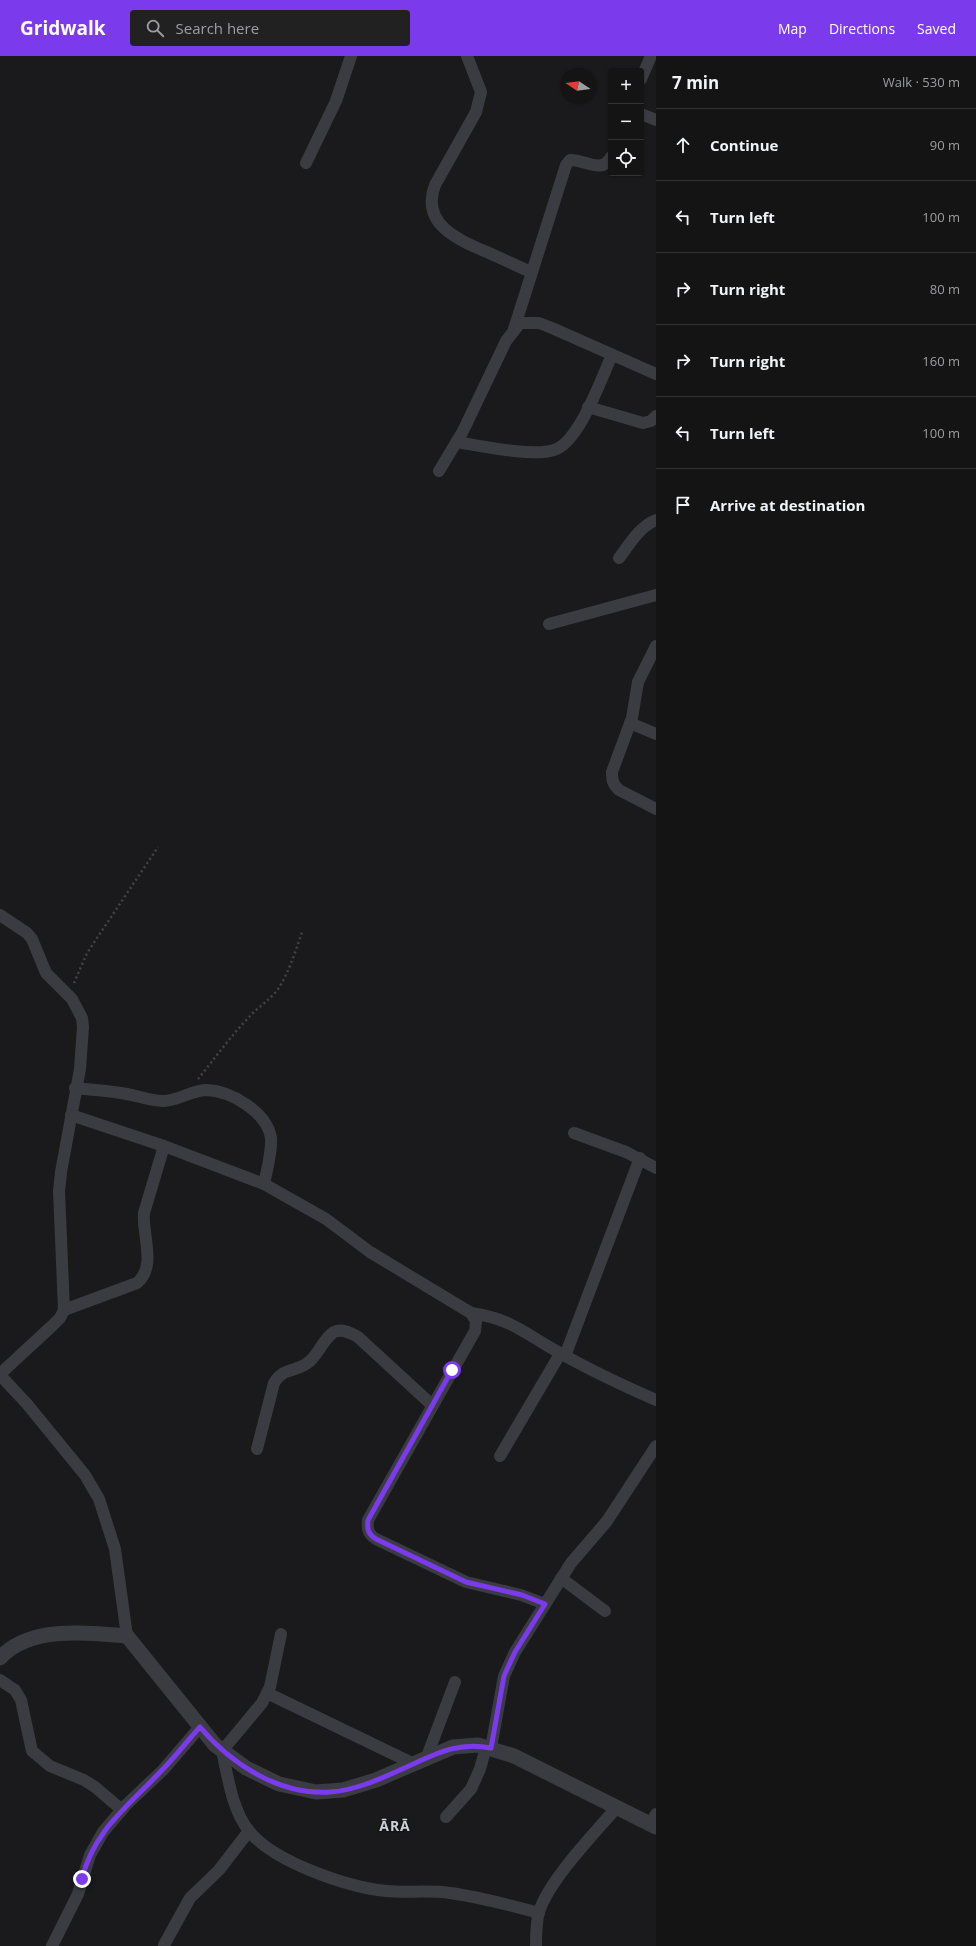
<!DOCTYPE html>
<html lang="en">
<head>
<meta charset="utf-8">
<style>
  body { margin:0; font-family:"Open Sans",sans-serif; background:#212122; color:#f1f3f6 }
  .controls { position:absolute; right:12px; top:12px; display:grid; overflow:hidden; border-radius:4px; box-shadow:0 1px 3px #0004 }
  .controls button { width:36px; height:36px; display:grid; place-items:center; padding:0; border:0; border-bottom:1px solid #333334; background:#141415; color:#f1f3f6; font:20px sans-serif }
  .compass { position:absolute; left:560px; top:12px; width:36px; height:36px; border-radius:50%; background:#141415; box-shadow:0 1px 3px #0004; rotate:283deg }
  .stop { position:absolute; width:12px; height:12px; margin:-9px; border:3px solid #7c3aed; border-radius:50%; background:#fff }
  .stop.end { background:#7c3aed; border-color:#fff; box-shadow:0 1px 4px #0008 }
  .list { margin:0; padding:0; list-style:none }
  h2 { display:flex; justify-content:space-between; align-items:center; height:52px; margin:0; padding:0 16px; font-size:17px }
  h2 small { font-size:13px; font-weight:400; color:#9d9ea0 }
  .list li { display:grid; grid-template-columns:26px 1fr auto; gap:12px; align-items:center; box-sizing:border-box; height:72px; padding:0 16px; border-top:1px solid #333334 }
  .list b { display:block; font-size:15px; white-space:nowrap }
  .list em { font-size:13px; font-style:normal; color:#9d9ea0 }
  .icon { flex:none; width:22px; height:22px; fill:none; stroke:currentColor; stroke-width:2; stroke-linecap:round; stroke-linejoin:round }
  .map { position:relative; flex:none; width:656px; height:1890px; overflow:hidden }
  header { display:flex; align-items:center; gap:24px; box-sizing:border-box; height:56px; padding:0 20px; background:#7c3aed; color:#fff }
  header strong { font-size:19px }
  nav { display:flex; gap:22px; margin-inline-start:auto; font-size:14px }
  .search { width:280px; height:36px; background:#212122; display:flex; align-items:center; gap:10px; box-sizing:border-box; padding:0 14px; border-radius:4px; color:#9d9ea0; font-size:15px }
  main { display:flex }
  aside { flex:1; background:#141415 }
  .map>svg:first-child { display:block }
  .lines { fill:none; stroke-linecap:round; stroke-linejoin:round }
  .path { stroke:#404348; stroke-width:2.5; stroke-dasharray:2 3; stroke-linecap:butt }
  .minor { stroke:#3a3c41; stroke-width:12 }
  .tertiary { stroke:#3a3c41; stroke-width:15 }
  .route { stroke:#7c3aed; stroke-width:5 }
  .labels { text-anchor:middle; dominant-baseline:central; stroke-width:3; stroke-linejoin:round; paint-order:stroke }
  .district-label { font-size:14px; font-weight:bold; letter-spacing:1px; fill:#cdd1d8; stroke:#141517 }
</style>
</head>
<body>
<header>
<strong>Gridwalk</strong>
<div class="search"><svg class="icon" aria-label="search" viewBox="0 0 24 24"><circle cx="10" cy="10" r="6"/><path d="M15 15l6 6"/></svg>Search here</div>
<nav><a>Map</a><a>Directions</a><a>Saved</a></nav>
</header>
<main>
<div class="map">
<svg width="656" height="1890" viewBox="0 0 656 1890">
  <rect width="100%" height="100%" fill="#1a1a1c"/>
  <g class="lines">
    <g class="path">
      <polyline points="74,927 87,897 158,791"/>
      <path d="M 198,1023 C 215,1002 231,980 249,961 C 259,950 272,943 280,930 C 290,913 296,894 302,876"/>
    </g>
    <g class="minor">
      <path d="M 467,0 L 481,36 L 476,56 L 435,129 C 420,169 459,184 489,197 C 503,203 517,210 531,216"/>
      <polyline points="641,23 651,0"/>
      <polyline points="641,58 656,64"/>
      <polyline points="306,107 336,45 351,0"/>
      <path d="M 514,273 L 566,109 L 570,104 C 584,103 602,119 611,101"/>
      <polyline points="588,351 643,367 651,365 656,360"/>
      <path d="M 457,386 C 481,390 532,401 554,394 C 579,387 601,323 612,299"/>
      <polyline points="439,415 463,375 506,285 520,267 539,267 552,272 656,318"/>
      <path d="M 619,502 C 629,489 640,470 656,464"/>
      <polyline points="549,568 656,539"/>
      <path d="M 656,590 L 638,626 L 632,662 L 612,716 C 612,725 613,728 619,734 L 656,753"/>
      <polyline points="630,667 656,678"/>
      <polyline points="0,859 27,877 32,883 46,917 72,943 82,962 83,971 80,1013 61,1116 59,1135 64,1254 60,1262 53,1269 0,1318"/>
      <path d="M 75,1032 C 92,1034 110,1035 127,1038 C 138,1040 151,1045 163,1045 C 178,1045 192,1034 207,1034 C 231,1035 267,1056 271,1082 C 272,1097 267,1113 264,1128"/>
      <path d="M 71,1059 L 164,1090 L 264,1128 L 326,1163 L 370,1196 L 471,1257 L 476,1265 L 475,1275 L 368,1464 C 367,1473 368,1478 376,1483 L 466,1526 L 521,1539 L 545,1548"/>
      <polyline points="574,1077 626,1096 656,1112"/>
      <path d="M 64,1254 L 137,1227 C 157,1210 142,1180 144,1157 L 164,1090"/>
      <path d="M 471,1257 C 513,1263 525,1278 560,1297 C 590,1314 624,1330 656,1344"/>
      <polyline points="565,1300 640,1102"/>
      <polyline points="0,1319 27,1348 85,1419 99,1443 115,1493 127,1580"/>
      <path d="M 257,1393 L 274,1327 C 284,1310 297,1317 310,1305 C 319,1297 324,1282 334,1276 C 342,1272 351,1277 358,1281 L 432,1349"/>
      <polyline points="500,1400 560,1298"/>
      <polyline points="561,1522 605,1555"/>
      <path d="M 281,1578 L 270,1631 L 262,1647 L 222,1695 C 228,1721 232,1754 249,1775 C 274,1806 347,1831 386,1835 C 407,1837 429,1834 450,1837 C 480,1841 510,1849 539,1857"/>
      <polyline points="0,1624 15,1634 21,1644 32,1695 50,1710 84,1724 95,1731 122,1754"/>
      <polyline points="267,1637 414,1708"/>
      <polyline points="491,1692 504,1620 515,1596 571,1507 607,1465 656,1390"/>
      <polyline points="426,1703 455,1626"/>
      <polyline points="446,1761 471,1733 480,1713 486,1691"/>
      <polyline points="650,1768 656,1758"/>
      <polyline points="164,1889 190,1842 219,1814 249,1775"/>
      <polyline points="52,1890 78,1838 90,1799 103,1776 126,1749 163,1714 200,1671"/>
      <path d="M 536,1890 C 536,1879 536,1867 539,1856 C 549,1824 594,1778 617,1751"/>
    </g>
    <path class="tertiary" d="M 0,1602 C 29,1570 87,1576 127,1580 L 215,1689 L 246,1712 L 279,1728 L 316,1736 L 343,1734 L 376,1724 L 453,1691 L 478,1689 L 514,1700 L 656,1771"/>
  </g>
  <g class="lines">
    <path class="route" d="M 82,1823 C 94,1773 130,1749 163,1713 C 176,1700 187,1685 200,1671 C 231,1708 280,1740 331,1736 C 355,1734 378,1724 400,1714 C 432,1700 455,1685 491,1692 L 504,1620 L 515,1596 L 545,1548 L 522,1539 L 466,1526 L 376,1483 C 368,1478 367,1473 368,1464 L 452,1314"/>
  </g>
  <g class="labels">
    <g class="district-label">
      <text x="395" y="1769">ĀRĀ</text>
    </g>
  </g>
</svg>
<div class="controls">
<button>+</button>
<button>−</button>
<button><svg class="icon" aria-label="locate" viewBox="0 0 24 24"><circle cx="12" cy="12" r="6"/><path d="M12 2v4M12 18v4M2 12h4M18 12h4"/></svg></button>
</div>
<svg class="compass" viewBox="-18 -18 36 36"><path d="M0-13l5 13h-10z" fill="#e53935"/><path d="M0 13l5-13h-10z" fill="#9d9ea0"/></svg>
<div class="stop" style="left:452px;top:1314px"></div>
<div class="stop end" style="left:82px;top:1823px"></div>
</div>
<aside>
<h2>7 min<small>Walk · 530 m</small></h2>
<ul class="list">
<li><svg class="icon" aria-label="ahead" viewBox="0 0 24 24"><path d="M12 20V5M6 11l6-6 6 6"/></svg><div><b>Continue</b></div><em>90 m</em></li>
<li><svg class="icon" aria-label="left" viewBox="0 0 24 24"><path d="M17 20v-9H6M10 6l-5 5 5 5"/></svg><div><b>Turn left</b></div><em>100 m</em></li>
<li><svg class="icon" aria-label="right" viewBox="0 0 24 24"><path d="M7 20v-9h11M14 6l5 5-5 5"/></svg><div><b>Turn right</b></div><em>80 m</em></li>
<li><svg class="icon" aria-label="right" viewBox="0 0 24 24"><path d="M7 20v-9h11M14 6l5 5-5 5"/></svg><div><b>Turn right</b></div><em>160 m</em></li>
<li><svg class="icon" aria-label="left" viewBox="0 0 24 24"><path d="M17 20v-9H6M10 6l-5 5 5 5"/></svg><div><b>Turn left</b></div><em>100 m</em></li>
<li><svg class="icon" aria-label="arrive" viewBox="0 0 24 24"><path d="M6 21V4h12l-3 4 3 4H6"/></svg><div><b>Arrive at destination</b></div></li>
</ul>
</aside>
</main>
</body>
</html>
